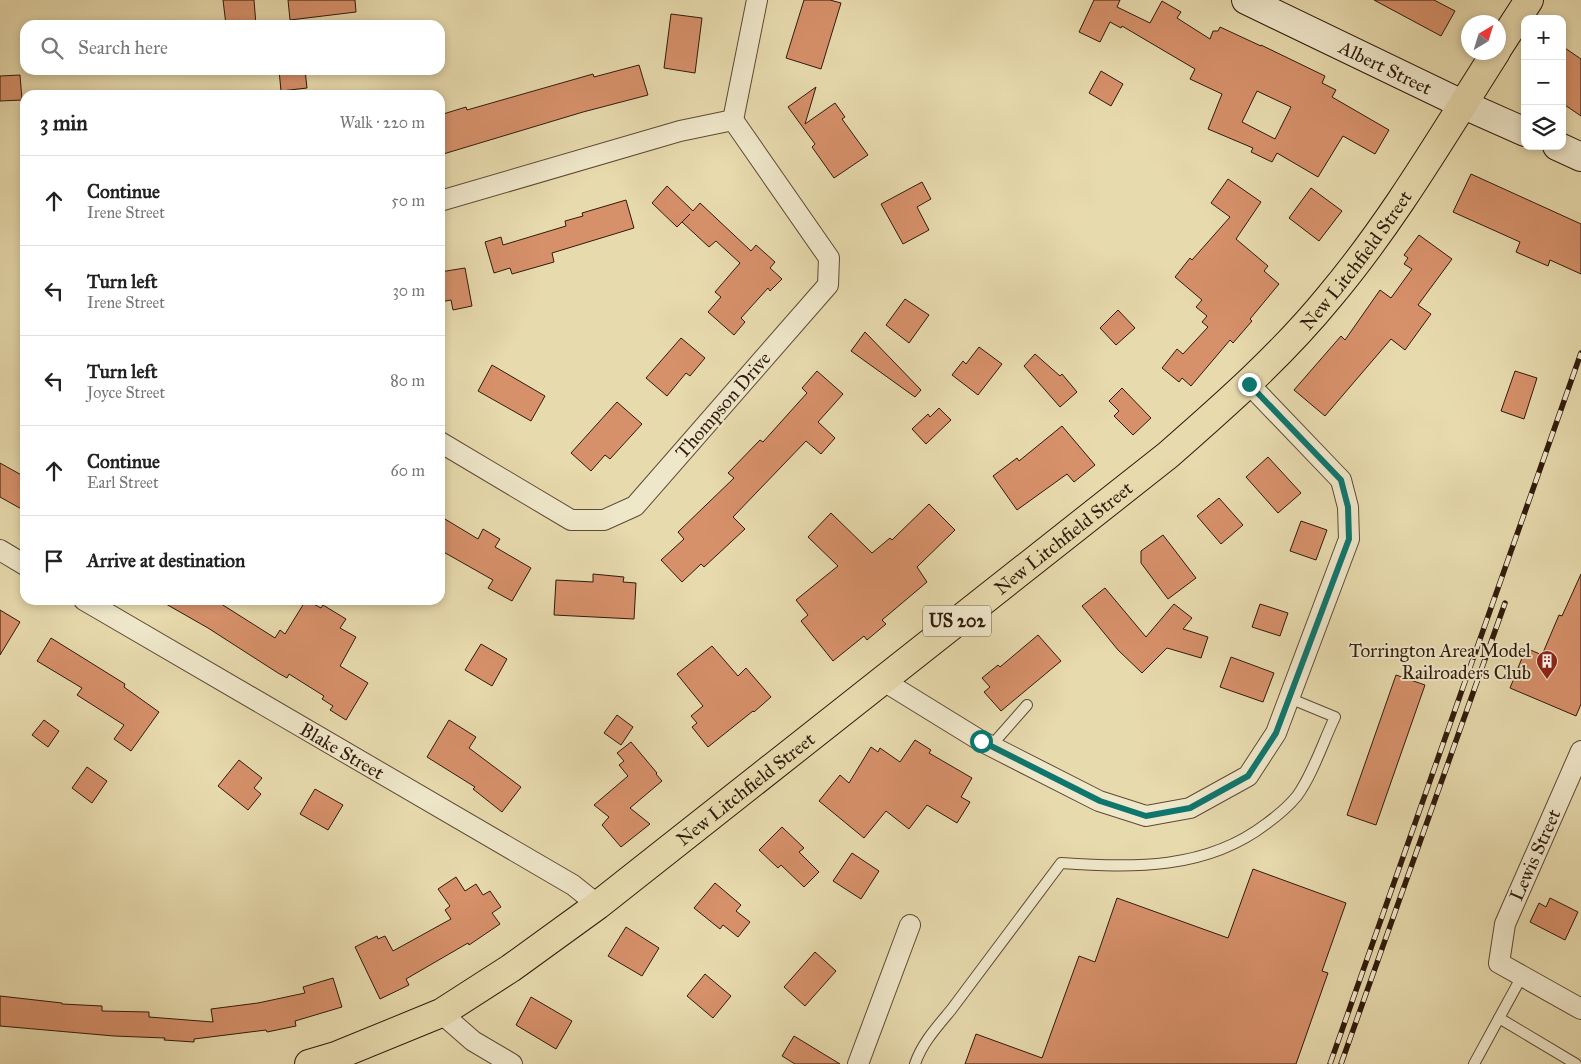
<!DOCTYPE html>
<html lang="en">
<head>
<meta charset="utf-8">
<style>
  body { margin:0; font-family:"IM FELL Great Primer",serif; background:#f6f6f6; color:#222 }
  .controls { position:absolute; right:15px; top:15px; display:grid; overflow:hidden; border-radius:10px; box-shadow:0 2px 8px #0003 }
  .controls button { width:45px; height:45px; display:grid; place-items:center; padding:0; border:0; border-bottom:1px solid #e0e0e0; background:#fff; color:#222; font:25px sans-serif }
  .compass { position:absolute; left:1461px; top:15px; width:45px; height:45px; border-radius:50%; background:#fff; box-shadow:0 2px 8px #0003; rotate:38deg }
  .stop { position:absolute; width:15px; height:15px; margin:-11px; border:4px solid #0f766e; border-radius:50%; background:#fff }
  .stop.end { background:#0f766e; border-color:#fff; box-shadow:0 1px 5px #0008 }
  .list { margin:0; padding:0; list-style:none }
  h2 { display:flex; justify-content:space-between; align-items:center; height:65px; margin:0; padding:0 20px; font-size:21px }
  h2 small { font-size:16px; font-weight:400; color:#767676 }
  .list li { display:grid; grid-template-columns:32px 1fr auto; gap:15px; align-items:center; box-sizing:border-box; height:90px; padding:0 20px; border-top:1px solid #e0e0e0 }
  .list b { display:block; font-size:19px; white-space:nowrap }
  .list p { margin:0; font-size:16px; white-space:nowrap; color:#767676 }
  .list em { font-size:16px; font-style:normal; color:#767676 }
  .icon { flex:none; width:28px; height:28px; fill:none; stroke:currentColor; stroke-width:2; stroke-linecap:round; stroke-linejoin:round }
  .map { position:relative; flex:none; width:1581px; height:1064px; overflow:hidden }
  .search { position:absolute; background:#fff; box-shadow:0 2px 8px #0003; left:20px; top:20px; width:425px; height:55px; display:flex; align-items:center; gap:12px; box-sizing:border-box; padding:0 18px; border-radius:15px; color:#767676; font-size:19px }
  .panel { position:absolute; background:#fff; box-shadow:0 2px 8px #0003; left:20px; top:90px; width:425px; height:515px; border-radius:15px }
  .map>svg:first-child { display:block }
  .building { fill:#d6906a; stroke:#301a0b; fill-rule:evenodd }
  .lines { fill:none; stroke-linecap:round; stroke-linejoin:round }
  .lane-casing { stroke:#5e4a34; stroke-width:12 }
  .street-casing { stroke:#5e4a34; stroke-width:22 }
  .secondary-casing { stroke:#301a0b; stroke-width:30 }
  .highway-casing { stroke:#301a0b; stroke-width:30 }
  .lane { stroke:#efe7ca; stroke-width:10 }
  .street { stroke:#efe7ca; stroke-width:20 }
  .secondary { stroke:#efe7ca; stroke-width:28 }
  .highway { stroke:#e7daad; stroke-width:28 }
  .rail-casing { stroke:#301a0b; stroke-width:5.5 }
  .rail { stroke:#efe7ca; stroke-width:4; stroke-dasharray:11; stroke-linecap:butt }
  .route { stroke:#0f766e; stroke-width:6 }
  .labels { text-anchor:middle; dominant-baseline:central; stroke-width:4; stroke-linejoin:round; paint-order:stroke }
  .shield { fill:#efe7ca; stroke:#695844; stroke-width:1 }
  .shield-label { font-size:18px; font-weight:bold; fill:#301a0b }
  .street-label { font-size:19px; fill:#301a0b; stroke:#efe7ca }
  .poi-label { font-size:19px; fill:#301a0b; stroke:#efe7ca; text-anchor:end }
</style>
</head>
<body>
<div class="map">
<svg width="1581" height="1064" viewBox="0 0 1581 1064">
  <rect width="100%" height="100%" fill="#e7daad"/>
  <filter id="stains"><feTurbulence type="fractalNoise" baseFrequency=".004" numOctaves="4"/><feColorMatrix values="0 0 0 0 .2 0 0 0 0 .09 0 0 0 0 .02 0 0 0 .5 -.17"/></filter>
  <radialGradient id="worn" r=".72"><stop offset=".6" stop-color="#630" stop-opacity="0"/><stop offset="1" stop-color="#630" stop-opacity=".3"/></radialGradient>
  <g class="building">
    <polygon points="223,0 254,0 256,25 226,25"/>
    <polygon points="288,0 355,0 356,12 290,20"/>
    <polygon points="804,0 830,0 841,3 821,69 786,58"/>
    <path d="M 1094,0 L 1120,0 L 1117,7 L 1150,23 L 1162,1 L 1181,12 L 1177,18 L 1210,39 L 1213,31 L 1218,31 L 1220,27 L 1261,46 L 1261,45 L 1325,76 L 1322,83 L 1336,90 L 1332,97 L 1389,130 L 1375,154 L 1343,136 L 1318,177 L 1277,153 L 1272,162 L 1251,152 L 1253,148 L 1208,129 L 1222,94 L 1190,79 L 1195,69 L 1122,26 L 1121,28 L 1110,22 L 1100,42 L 1079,32 ZM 1257,91 L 1291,107 L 1275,139 L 1242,122 Z"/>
    <polygon points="1374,0 1434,0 1455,11 1441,36"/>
    <polygon points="671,14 702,18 695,73 664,68"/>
    <polygon points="1562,46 1581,59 1581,116 1562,103"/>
    <polygon points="639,65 648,95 583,112 440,155 440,115 466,107 467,110 593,74 594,77"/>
    <polygon points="279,70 305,70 307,88 281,91"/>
    <polygon points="1101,71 1123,84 1111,106 1089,93"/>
    <polygon points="20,75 22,100 0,101 0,76"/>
    <polygon points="816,87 805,124 835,103 845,117 842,119 868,155 834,178 812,147 815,144 788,107"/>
    <polygon points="1471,174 1581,224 1581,274 1550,260 1548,266 1516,252 1520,242 1453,212"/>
    <polygon points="1228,179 1261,202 1236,239 1268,266 1264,271 1279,284 1250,319 1252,321 1233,343 1230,340 1191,386 1182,378 1179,382 1162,368 1177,349 1183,354 1208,327 1202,322 1207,316 1196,307 1202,300 1175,277 1190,258 1192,260 1230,217 1211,203"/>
    <polygon points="922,182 931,199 917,207 929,230 903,244 881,204"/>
    <polygon points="667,186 693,211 700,203 751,251 756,245 775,262 770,268 782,279 770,291 768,288 741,318 745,322 734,335 708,312 721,297 715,292 740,263 716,241 709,247 682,222 690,214 677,227 652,203"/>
    <polygon points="1311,188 1342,211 1319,241 1289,218"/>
    <polygon points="626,200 634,228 552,253 554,262 512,274 510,268 494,273 485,242 501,237 503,245 566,226 565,221 583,216 582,213"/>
    <polygon points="1419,235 1452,259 1418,305 1431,314 1405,350 1391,339 1325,416 1294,390 1341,336 1345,340 1380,290 1391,298 1412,269 1404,264 1408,258 1404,255"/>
    <polygon points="465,268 472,306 453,310 451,300 440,302 440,272"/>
    <polygon points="905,299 929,315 909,343 886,325"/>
    <polygon points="1118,310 1135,328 1116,345 1100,328"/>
    <polygon points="865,332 921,390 915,397 851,351"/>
    <polygon points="681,338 705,358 690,376 686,373 667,396 646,378"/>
    <polygon points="979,347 1002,364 978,395 952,375 963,361 966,364"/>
    <polygon points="1035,354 1060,376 1062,374 1077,392 1060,407 1024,366"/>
    <polygon points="492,365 545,396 531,421 478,391"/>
    <polygon points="817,371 843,394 818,422 835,438 821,454 806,441 733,517 745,529 704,567 701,564 682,582 661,560 684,539 678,532 734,478 728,473 760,440 763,442 807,393 802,388"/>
    <polygon points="1515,371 1537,378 1524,419 1501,411"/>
    <polygon points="1122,388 1151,418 1133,435 1114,416 1119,411 1109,401"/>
    <polygon points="617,402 642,424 610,459 605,455 591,471 571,453"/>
    <polygon points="939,408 951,420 926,444 912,429 928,414 930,417"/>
    <polygon points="1062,426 1095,465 1074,482 1067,474 1017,510 993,476 1017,458 1019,461"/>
    <polygon points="1268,457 1301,493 1278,513 1246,477"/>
    <polygon points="0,463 25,477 25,511 0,497"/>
    <polygon points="1219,498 1243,525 1221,544 1197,516"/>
    <polygon points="929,504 955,530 917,567 927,582 882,620 886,624 867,640 864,636 833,661 801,621 808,615 796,600 838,566 808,537 831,513 872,553 890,538 892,540"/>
    <polygon points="440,516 478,539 483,529 500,539 495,547 531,568 512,601 488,588 493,580 440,550"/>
    <polygon points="1301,521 1327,530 1316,560 1290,551"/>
    <polygon points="1163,535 1196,578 1168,599 1141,563 1141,551"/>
    <polygon points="593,574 624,577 623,582 636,583 634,619 554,615 556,580 593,582"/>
    <polygon points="1581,574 1581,704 1576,716 1510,688 1526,648 1542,655 1559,615 1562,616"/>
    <polygon points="1105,588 1146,637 1174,604 1192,618 1183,629 1208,637 1201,658 1167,648 1142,673 1118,650 1082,606"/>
    <polygon points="159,600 215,600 275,638 280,630 285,634 306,600 321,608 323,605 346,619 340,628 356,637 340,666 368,683 346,720 330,710 333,706 322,699 324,696 289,674 287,678 278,673 208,628"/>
    <polygon points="1260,604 1288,613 1280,636 1252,627"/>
    <polygon points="0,610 20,622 0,655"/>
    <polygon points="1038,635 1061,661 1001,711 984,692 990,687 982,678 998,665 1000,667"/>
    <polygon points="51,638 125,684 124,687 159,712 131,751 114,739 124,725 77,695 82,688 37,661"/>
    <polygon points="481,644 507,659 492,686 465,670"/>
    <polygon points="712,646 738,676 746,668 771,697 754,712 753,711 708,747 692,727 697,723 691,716 703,706 677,674"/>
    <polygon points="1231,657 1274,673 1263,702 1220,687"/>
    <polygon points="1396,675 1425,685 1376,825 1347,815"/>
    <polygon points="617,715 633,727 621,745 604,733"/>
    <polygon points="44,720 59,731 48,747 32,735"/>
    <polygon points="449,720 476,737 469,748 521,787 502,812 473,789 475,787 427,757"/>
    <polygon points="915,740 931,750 929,753 972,778 961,797 970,802 957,823 927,805 909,829 886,811 864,838 819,801 840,775 849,783 871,747 878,752 880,748 900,762"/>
    <polygon points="631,742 657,773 656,774 662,781 630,808 650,824 621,847 602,825 609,817 594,805 628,776 619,765 624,761 617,753"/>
    <polygon points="239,760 262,778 254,788 261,794 248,810 218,786"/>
    <polygon points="87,767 107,781 92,803 72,788"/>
    <polygon points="315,789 343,805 328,830 300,814"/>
    <polygon points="782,827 804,848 799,852 819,872 804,887 781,865 778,868 759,850"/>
    <polygon points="852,853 879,871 861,899 833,881"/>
    <polygon points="1253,869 1346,903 1322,971 1328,973 1296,1064 965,1064 976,1034 1042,1058 1079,956 1095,962 1117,898 1228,938"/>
    <polygon points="456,877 465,891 476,884 483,895 490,891 501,907 492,913 500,924 469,945 468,943 406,979 409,985 380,999 355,947 377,936 378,939 385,936 393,951 451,919 445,910 450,906 438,889"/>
    <polygon points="715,883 741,905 736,911 750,922 738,937 723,925 720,929 694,908"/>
    <polygon points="1550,898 1578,912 1565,940 1530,922 1539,903 1546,907"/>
    <polygon points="626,927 659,948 642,976 608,956"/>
    <polygon points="815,952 836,971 805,1006 784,987"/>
    <polygon points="705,974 731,996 713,1018 687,996"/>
    <polygon points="333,978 342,1007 295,1021 296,1026 267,1032 266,1030 194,1039 194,1042 164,1040 165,1038 114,1036 0,1026 0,996 62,1003 62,1004 102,1006 102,1011 149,1012 149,1017 213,1022 211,1009 258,1003 305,993 303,987"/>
    <polygon points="531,997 572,1021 556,1049 516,1025"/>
    <polygon points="794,1036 840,1064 795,1064 782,1056"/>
  </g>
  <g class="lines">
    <g class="lane-casing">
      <g id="lane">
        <polyline points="991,746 1027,705"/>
        <polyline points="1499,1018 1576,1064"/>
        <path d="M 915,1064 C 922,1043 937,1027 951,1010 L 1061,863 C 1133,868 1206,870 1266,824 C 1277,816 1288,807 1297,796 C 1313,774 1323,742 1335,717 L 1289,698"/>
        <polyline points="1474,1064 1522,976"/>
      </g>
    </g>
    <g class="street-casing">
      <g id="street">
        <polyline points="733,120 757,0"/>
        <polyline points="440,201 680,131 733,120 829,258 828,285 635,506 604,520 571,520 440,442"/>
        <polyline points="0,550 25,565"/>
        <path id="s1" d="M 84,600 L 573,885 L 598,905"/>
        <polyline points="882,680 981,741 1099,801 1146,816 1190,808 1248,776 1276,733 1349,539 1348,507 1341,480 1249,384"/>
        <polyline points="1581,751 1505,924 1499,963 1581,1009"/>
        <polyline points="441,1013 473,1041 512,1064"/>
        <polyline points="858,1064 910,925"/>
      </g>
    </g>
    <g class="secondary-casing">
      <g id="secondary">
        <path id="s2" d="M 1246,0 L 1462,104 L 1525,132"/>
        <polyline points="1557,146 1581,157"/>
      </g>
    </g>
    <g class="highway-casing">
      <g id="highway">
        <polyline points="1498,48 1529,0"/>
        <path id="s3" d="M 309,1064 L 336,1056 L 441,1013 L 511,968 L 598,905 L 1168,455 C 1225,405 1282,355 1330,296 C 1393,221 1443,135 1496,52"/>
      </g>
    </g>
    <use href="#lane" class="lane"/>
    <use href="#street" class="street"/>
    <use href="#secondary" class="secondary"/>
    <use href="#highway" class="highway"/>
    <g class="rail-casing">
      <g id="rail">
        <polyline points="1330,1064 1581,353"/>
        <polyline points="1341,1064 1505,603"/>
      </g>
    </g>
    <use href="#rail" class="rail"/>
  </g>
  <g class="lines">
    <polyline class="route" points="981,741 1100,801 1146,816 1190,808 1248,776 1276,733 1349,539 1348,507 1341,480 1249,384"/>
  </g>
  <defs>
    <g id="building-pin" transform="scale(1.125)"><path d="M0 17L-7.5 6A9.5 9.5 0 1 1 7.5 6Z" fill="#8f2418" stroke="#efe7ca"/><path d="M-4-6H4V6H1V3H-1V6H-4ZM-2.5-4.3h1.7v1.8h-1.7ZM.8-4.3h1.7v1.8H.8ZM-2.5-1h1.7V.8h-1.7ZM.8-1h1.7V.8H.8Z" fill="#fff"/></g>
  </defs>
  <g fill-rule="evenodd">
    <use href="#building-pin" x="1547" y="661"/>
  </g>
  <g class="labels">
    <rect class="shield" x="923" y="605.5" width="68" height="31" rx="4"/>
    <g class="shield-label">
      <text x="957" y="621">US 202</text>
    </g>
    <g class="street-label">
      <text stroke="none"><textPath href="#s2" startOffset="155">Albert Street</textPath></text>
      <text stroke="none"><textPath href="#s3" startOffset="1330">New Litchfield Street</textPath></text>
      <text transform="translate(723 405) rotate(-49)">Thompson Drive</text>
      <text stroke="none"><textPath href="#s3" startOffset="925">New Litchfield Street</textPath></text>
      <text stroke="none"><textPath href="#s1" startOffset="299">Blake Street</textPath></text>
      <text stroke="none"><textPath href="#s3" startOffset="520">New Litchfield Street</textPath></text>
      <text transform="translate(1535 855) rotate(-66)">Lewis Street</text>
    </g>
    <g class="poi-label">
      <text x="1531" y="650">Torrington Area Model<tspan x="1531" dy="22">Railroaders Club</tspan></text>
    </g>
  </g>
  <rect width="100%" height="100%" filter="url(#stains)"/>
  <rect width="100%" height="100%" fill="url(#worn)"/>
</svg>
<div class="controls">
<button>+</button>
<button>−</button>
<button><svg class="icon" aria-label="layers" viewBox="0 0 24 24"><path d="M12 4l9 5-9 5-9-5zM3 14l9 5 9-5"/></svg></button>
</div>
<svg class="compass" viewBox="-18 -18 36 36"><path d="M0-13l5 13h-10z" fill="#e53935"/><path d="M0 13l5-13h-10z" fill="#767676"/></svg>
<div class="stop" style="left:981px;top:741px"></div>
<div class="stop end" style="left:1249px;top:384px"></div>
<div class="search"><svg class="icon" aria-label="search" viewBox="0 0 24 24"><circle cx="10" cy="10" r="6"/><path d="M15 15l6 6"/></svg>Search here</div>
<section class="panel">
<h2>3 min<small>Walk · 220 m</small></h2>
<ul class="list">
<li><svg class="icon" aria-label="ahead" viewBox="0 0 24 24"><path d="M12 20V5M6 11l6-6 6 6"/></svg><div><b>Continue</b><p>Irene Street</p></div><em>50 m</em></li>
<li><svg class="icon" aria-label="left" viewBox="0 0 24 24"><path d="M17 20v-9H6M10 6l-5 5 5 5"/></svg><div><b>Turn left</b><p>Irene Street</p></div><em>30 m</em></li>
<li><svg class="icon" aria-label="left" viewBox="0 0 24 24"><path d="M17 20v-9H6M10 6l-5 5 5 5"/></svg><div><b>Turn left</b><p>Joyce Street</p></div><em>80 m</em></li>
<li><svg class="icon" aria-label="ahead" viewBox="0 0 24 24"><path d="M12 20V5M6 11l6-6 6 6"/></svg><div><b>Continue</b><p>Earl Street</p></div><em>60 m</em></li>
<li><svg class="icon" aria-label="arrive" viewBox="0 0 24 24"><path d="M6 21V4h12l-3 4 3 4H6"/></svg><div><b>Arrive at destination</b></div></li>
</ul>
</section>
</div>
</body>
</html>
